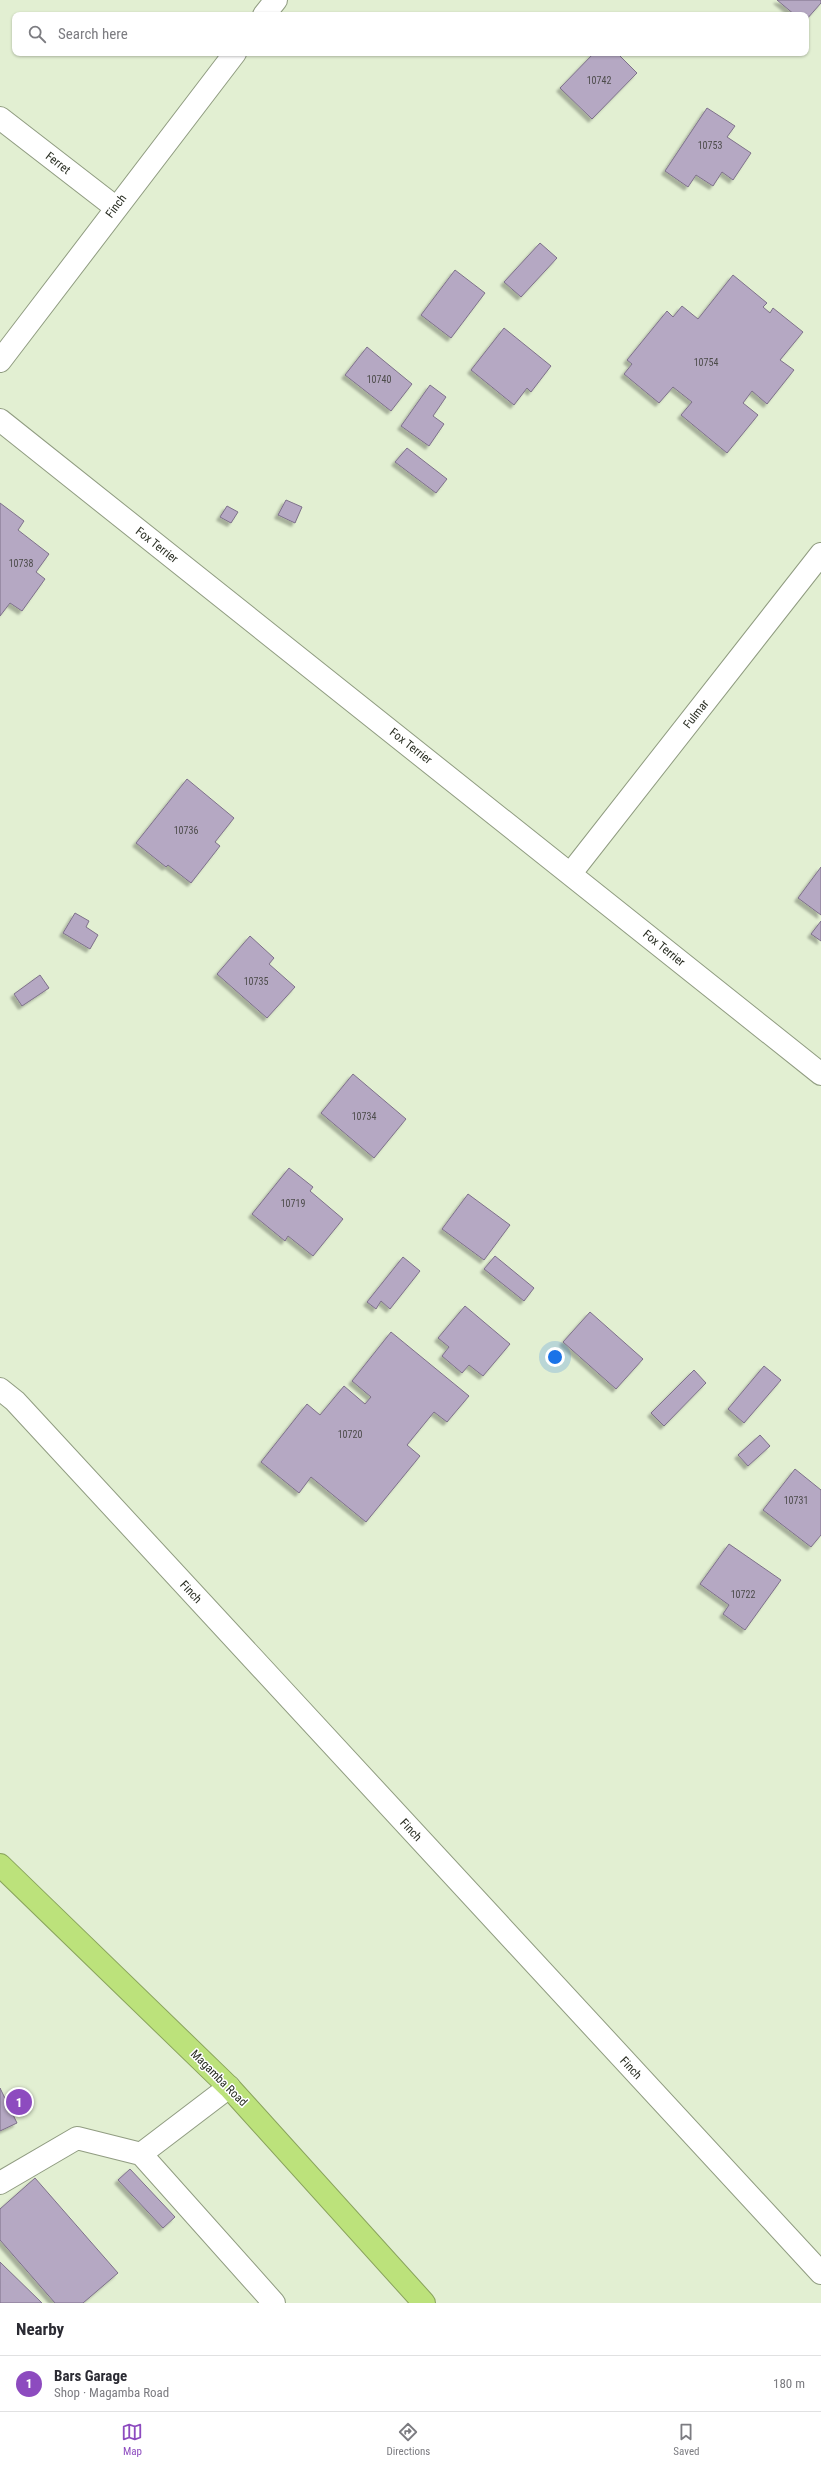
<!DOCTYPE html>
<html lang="en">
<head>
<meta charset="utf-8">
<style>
  body { margin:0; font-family:"Roboto Condensed",sans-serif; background:#f2f2f3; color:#2b2b33 }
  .you { position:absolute; left:555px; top:1357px; width:14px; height:14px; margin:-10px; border:3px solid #fff; border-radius:50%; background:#1a73e8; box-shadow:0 0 0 6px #1a73e833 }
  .badge { display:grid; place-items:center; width:26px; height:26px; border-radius:50%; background:#8d4bbf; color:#fff; font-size:13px; font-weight:700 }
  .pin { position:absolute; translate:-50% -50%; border:2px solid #fff; box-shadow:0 1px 4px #0006 }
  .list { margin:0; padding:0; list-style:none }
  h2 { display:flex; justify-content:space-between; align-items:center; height:52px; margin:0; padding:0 16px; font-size:17px }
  h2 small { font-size:13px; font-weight:400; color:#7c7c81 }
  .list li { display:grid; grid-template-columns:26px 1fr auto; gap:12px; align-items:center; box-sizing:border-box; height:56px; padding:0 16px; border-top:1px solid #e1e1e2 }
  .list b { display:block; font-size:15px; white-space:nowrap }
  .list p { margin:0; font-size:13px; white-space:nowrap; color:#7c7c81 }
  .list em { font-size:13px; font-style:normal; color:#7c7c81 }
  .icon { flex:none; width:22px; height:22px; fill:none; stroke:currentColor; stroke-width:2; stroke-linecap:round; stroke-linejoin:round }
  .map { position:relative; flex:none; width:821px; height:2303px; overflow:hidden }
  .search { position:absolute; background:#fff; box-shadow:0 1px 3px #0004; left:12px; right:12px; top:12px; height:44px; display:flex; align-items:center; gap:10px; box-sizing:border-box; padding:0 14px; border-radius:8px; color:#7c7c81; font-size:15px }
  .sheet { height:108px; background:#fff }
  nav { display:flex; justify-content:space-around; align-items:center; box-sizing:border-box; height:56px; border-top:1px solid #e1e1e2; background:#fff; font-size:11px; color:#7c7c81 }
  nav a { display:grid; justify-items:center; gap:2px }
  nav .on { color:#8d4bbf }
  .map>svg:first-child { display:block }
  .building { fill:#b5a8c3; stroke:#7e718a; filter:url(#shadow) }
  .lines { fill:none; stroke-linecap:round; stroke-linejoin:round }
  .minor-casing { stroke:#909c81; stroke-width:24 }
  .highway-casing { stroke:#89a35c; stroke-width:24 }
  .minor { stroke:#fff; stroke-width:22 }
  .highway { stroke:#bce27b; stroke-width:22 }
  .labels { text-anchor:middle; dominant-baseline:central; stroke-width:3; stroke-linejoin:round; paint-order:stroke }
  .number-label { font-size:10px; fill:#4d4c4b }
  .street-label { font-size:12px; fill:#2a2e23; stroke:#fff }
</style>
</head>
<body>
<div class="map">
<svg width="821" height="2303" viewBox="0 0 821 2303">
  <defs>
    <filter id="shadow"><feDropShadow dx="-3.5" dy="3.5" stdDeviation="1" flood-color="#0004"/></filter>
  </defs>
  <rect width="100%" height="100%" fill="#e2efd2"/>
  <g class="building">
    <polygon points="777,0 821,0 821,3 806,20 806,15 795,15"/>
    <polygon points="594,53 617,53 637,73 592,119 560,88"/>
    <polygon points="707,108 735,126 727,137 751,153 733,180 722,172 713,186 696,175 688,187 665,171"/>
    <polygon points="540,243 557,258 521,297 504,282"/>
    <polygon points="455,270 485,293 451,338 421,315"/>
    <polygon points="733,275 767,303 763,307 770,313 773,308 803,332 780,360 794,370 767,404 752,391 743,403 758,415 727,453 681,415 692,402 673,387 659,403 624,374 632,364 627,360 667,311 673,317 682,306 698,319"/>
    <polygon points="504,328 551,366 531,392 527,388 514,405 471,370"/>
    <polygon points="367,347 412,384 391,411 345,375"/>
    <polygon points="430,385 446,397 433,416 444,424 429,446 401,426"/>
    <polygon points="407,448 447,479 436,493 395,462"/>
    <polygon points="286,500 302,507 295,523 278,515"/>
    <polygon points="0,503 24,521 18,530 49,554 36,572 45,579 22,611 10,603 0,616"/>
    <polygon points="227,506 238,512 231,523 220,517"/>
    <polygon points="187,779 234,818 215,842 220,846 191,883 168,865 166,867 136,843"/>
    <polygon points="821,867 821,915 798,898"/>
    <polygon points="75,913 89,921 86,927 98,935 90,949 63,933"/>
    <polygon points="821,921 821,941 811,934"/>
    <polygon points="250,936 274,958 269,964 295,987 267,1018 217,974"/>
    <polygon points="40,975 49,988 22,1006 14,994"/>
    <polygon points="353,1074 406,1119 374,1158 321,1113"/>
    <polygon points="289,1168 313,1187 310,1191 343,1219 313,1256 288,1236 285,1241 252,1214"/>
    <polygon points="468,1194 510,1225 484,1260 442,1229"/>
    <polygon points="495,1256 534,1288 524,1301 484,1269"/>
    <polygon points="403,1257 420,1271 390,1309 381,1301 376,1309 367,1302"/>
    <polygon points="465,1306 510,1344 483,1376 469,1365 462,1373 442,1356 449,1347 438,1338"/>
    <polygon points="590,1312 643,1359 616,1389 563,1342"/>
    <polygon points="391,1332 469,1396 447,1422 434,1412 407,1445 420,1456 366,1522 311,1477 299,1493 261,1462 307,1404 320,1415 344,1386 365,1404 371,1397 352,1381"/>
    <polygon points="764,1366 781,1380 744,1423 728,1409"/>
    <polygon points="694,1370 706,1383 664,1426 651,1413"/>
    <polygon points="760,1435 770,1446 748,1466 738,1455"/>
    <polygon points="795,1469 821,1490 821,1535 811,1547 763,1510"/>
    <polygon points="729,1544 781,1580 745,1630 723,1614 729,1605 700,1584"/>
    <polygon points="0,2088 17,2123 0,2131"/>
    <polygon points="130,2169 175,2217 163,2228 118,2180"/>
    <polygon points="35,2178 118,2273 83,2303 55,2303 0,2240 0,2209"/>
    <polygon points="0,2262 42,2303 0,2303"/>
  </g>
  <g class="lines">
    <g class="minor-casing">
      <g id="minor">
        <polyline points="264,15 276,0"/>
        <polyline points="0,118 115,207"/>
        <polyline points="0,361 235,53"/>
        <polyline points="0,420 821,1074"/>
        <polyline points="571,873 821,554"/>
        <polyline points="0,1389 15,1401 821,2273"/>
        <polyline points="141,2154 229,2087"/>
        <polyline points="0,2183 77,2138 141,2154 274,2303"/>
      </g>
    </g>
    <g class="highway-casing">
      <polyline id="highway" points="0,1865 229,2087 424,2303"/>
    </g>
    <use href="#minor" class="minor"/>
    <use href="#highway" class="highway"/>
  </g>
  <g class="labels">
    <g class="number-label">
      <text x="599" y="80">10742</text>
      <text x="710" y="145">10753</text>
      <text x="706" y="362">10754</text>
      <text x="379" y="379">10740</text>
      <text x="21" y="563">10738</text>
      <text x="186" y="830">10736</text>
      <text x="256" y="981">10735</text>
      <text x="364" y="1116">10734</text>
      <text x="293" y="1203">10719</text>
      <text x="350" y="1434">10720</text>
      <text x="796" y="1500">10731</text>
      <text x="743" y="1594">10722</text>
    </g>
    <g class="street-label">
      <text transform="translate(58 163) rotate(38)">Ferret</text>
      <text transform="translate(116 206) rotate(-53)">Finch</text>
      <text transform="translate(157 545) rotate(38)">Fox Terrier</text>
      <text transform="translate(696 714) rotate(-52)">Fulmar</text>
      <text transform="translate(411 746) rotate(38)">Fox Terrier</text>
      <text transform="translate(664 948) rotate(39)">Fox Terrier</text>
      <text transform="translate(191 1592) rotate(47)">Finch</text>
      <text transform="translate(411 1830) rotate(47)">Finch</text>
      <text transform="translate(631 2068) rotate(47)">Finch</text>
      <text transform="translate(219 2078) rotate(45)">Magamba Road</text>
    </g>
  </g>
</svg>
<div class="you"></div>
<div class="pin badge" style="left:19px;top:2102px">1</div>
<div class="search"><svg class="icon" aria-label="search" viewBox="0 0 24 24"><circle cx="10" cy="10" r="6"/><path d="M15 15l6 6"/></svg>Search here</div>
</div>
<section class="sheet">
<h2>Nearby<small></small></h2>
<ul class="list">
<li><span class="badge">1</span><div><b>Bars Garage</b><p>Shop · Magamba Road</p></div><em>180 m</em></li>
</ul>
</section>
<nav>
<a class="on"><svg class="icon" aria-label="map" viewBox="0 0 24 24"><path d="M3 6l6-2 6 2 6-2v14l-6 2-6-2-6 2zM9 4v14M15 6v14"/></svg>Map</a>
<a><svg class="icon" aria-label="directions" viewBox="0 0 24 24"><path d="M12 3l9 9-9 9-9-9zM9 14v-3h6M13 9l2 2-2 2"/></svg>Directions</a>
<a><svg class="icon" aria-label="saved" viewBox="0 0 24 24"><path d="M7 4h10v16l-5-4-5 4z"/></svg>Saved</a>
</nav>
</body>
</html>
